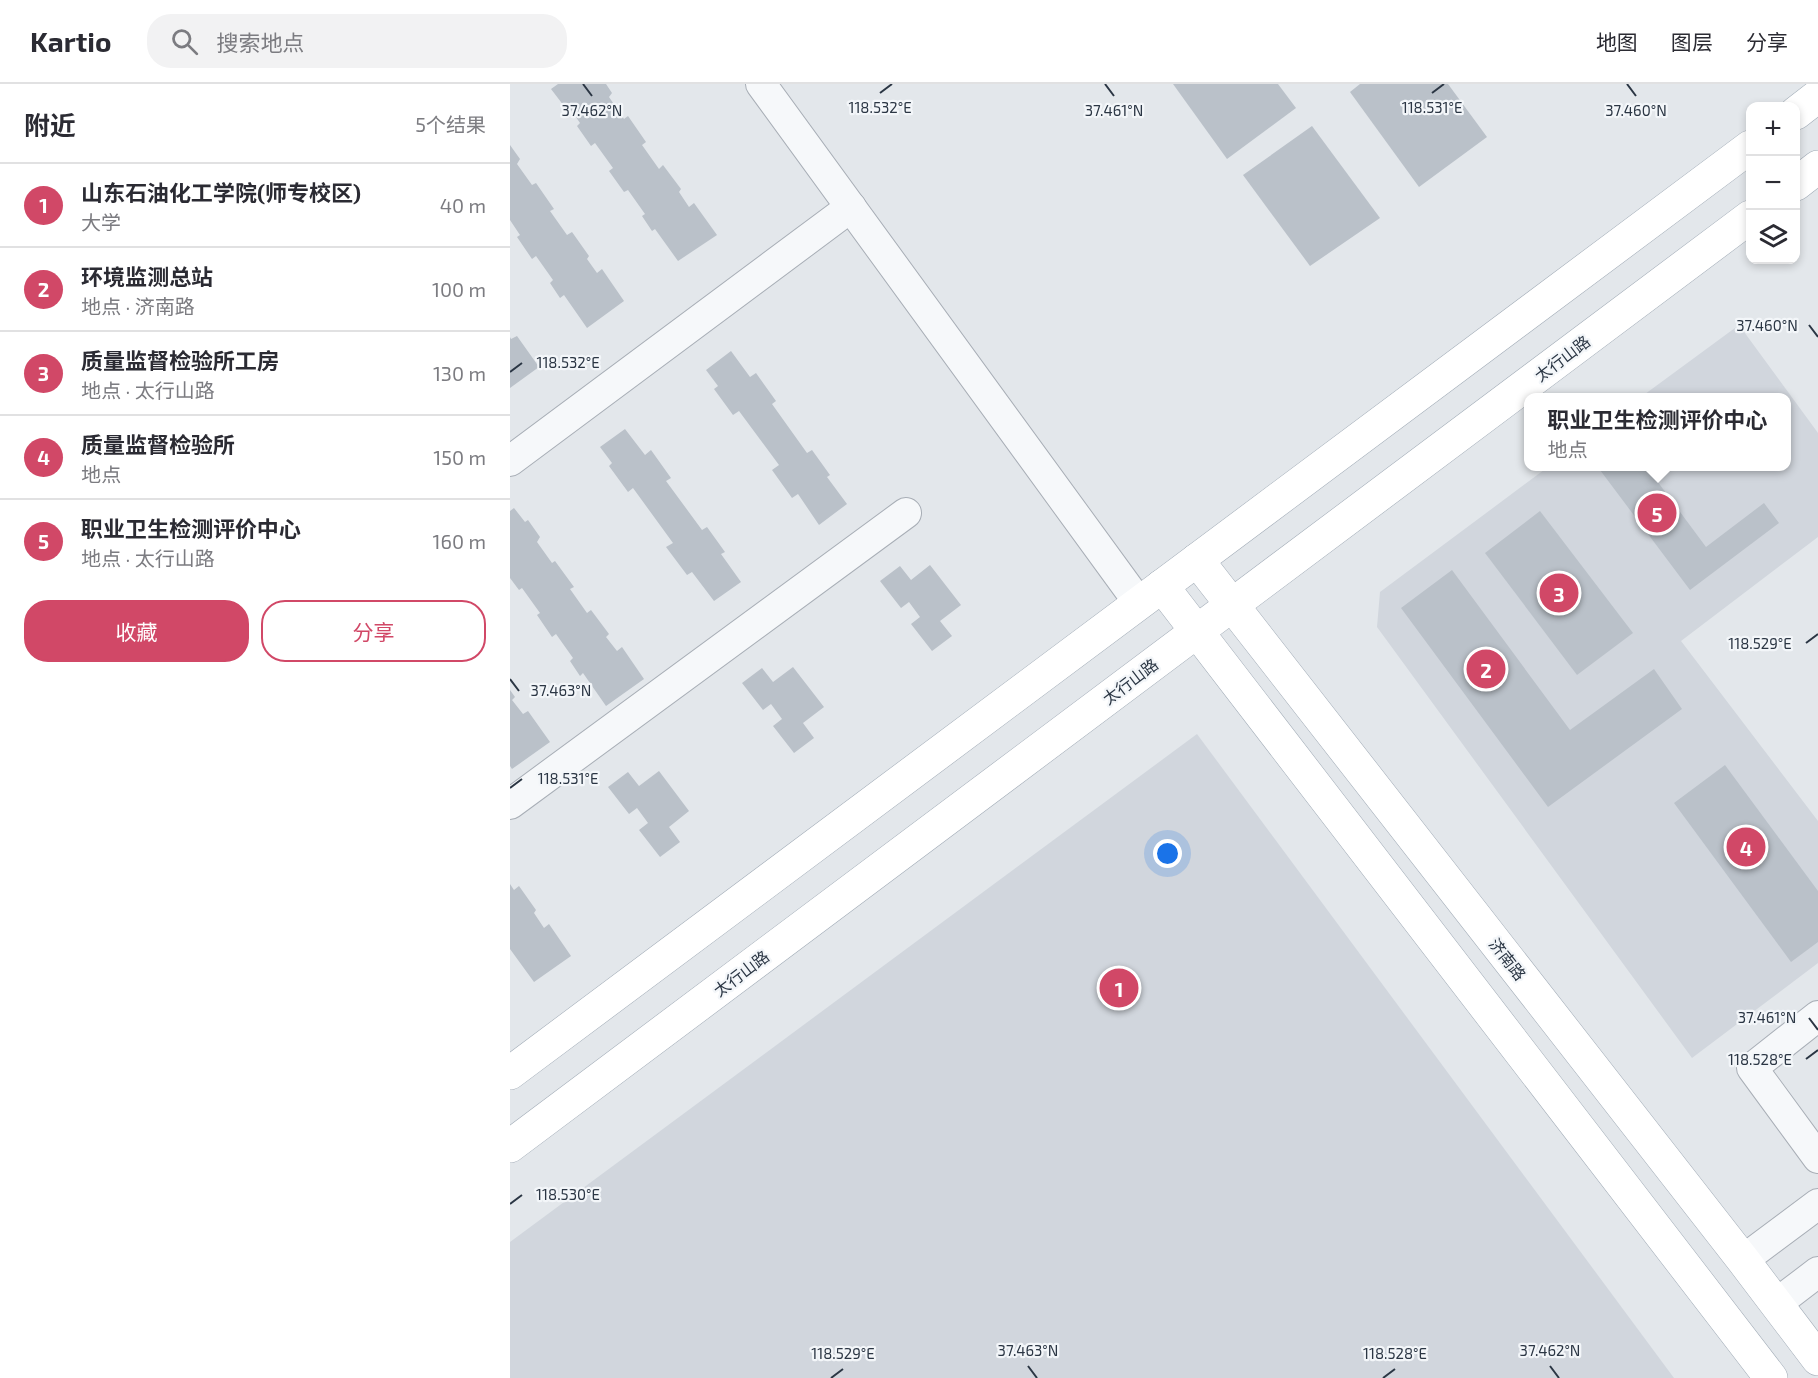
<!DOCTYPE html>
<html lang="zh">
<head>
<meta charset="utf-8">
<style>
  body { margin:0; font-family:"Exo 2","Noto Sans SC",sans-serif; background:#f2f2f3; color:#2b2b33 }
  .controls { position:absolute; right:18px; top:18px; display:grid; overflow:hidden; border-radius:12px; box-shadow:0 3px 9px #0003 }
  .controls button { width:54px; height:54px; display:grid; place-items:center; padding:0; border:0; border-bottom:2px solid #e1e1e2; background:#fff; color:#2b2b33; font:30px sans-serif }
  .you { position:absolute; left:658px; top:770px; width:21px; height:21px; margin:-15px; border:4px solid #fff; border-radius:50%; background:#1a73e8; box-shadow:0 0 0 9px #1a73e833 }
  .badge { display:grid; place-items:center; width:39px; height:39px; border-radius:50%; background:#d14867; color:#fff; font-size:20px; font-weight:700 }
  .pin { position:absolute; translate:-50% -50%; border:3px solid #fff; box-shadow:0 2px 6px #0006 }
  .popup { position:absolute; left:1014px; top:309px; width:267px; height:78px; box-sizing:border-box; display:grid; place-content:center; border-radius:12px; background:#fff; filter:drop-shadow(0 2px 4px #0005); font-size:20px; white-space:nowrap; color:#7c7c81 }
  .popup b { font-size:22px; color:#2b2b33 }
  .popup::after { content:''; position:absolute; left:50%; top:100%; margin-left:-12px; border:12px solid transparent; border-top-color:#fff }
  .list { margin:0; padding:0; list-style:none }
  h2 { display:flex; justify-content:space-between; align-items:center; height:78px; margin:0; padding:0 24px; font-size:26px }
  h2 small { font-size:20px; font-weight:400; color:#7c7c81 }
  .list li { display:grid; grid-template-columns:39px 1fr auto; gap:18px; align-items:center; box-sizing:border-box; height:84px; padding:0 24px; border-top:2px solid #e1e1e2 }
  .list b { display:block; font-size:22px; white-space:nowrap }
  .list p { margin:0; font-size:20px; white-space:nowrap; color:#7c7c81 }
  .list em { font-size:20px; font-style:normal; color:#7c7c81 }
  .actions { display:flex; gap:12px; padding:18px 24px }
  .actions a { flex:1; padding:14px 0; border:2px solid #d14867; border-radius:24px; text-align:center; font-size:21px; color:#d14867 }
  .actions .main { background:#d14867; color:#fff }
  .icon { flex:none; width:33px; height:33px; fill:none; stroke:currentColor; stroke-width:2; stroke-linecap:round; stroke-linejoin:round }
  .map { position:relative; flex:none; width:1308px; height:1294px; overflow:hidden }
  header { display:flex; align-items:center; gap:36px; box-sizing:border-box; height:84px; padding:0 30px; background:#fff; border-bottom:2px solid #e1e1e2 }
  header strong { font-size:28px }
  nav { display:flex; gap:33px; margin-inline-start:auto; font-size:21px }
  .search { width:420px; height:54px; background:#f2f2f3; display:flex; align-items:center; gap:15px; box-sizing:border-box; padding:0 21px; border-radius:24px; color:#7c7c81; font-size:22px }
  main { display:flex }
  aside { flex:1; background:#fff }
  .map>svg:first-child { display:block }
  .built { fill:#d1d6dd }
  .building { fill:#bac1c9 }
  .lines { fill:none; stroke-linecap:round; stroke-linejoin:round }
  .minor-casing { stroke:#a8aeb6; stroke-width:32 }
  .major-casing { stroke:#a2acb7; stroke-width:34 }
  .minor { stroke:#f6f8fa; stroke-width:30 }
  .major { stroke:#fff; stroke-width:33 }
  .ticks { fill:none; stroke:#2b3644; stroke-width:2 }
  .labels { text-anchor:middle; dominant-baseline:central; stroke-width:4.5; stroke-linejoin:round; paint-order:stroke }
  .street-label { font-size:16px; fill:#2b3644; stroke:#f3f6f9 }
  .ticks-label { font-size:15px; text-anchor:middle; fill:#2b3644; stroke:#f3f6f9; stroke-width:4.5; stroke-linejoin:round; paint-order:stroke }
</style>
</head>
<body>
<header>
<strong>Kartio</strong>
<div class="search"><svg class="icon" aria-label="search" viewBox="0 0 24 24"><circle cx="10" cy="10" r="6"/><path d="M15 15l6 6"/></svg>搜索地点</div>
<nav><a>地图</a><a>图层</a><a>分享</a></nav>
</header>
<main>
<aside>
<h2>附近<small>5个结果</small></h2>
<ul class="list">
<li><span class="badge">1</span><div><b>山东石油化工学院(师专校区)</b><p>大学</p></div><em>40 m</em></li>
<li><span class="badge">2</span><div><b>环境监测总站</b><p>地点 · 济南路</p></div><em>100 m</em></li>
<li><span class="badge">3</span><div><b>质量监督检验所工房</b><p>地点 · 太行山路</p></div><em>130 m</em></li>
<li><span class="badge">4</span><div><b>质量监督检验所</b><p>地点</p></div><em>150 m</em></li>
<li><span class="badge">5</span><div><b>职业卫生检测评价中心</b><p>地点 · 太行山路</p></div><em>160 m</em></li>
</ul>
<div class="actions"><a class="main">收藏</a><a>分享</a></div>
</aside>
<div class="map">
<svg width="1308" height="1294" viewBox="0 0 1308 1294">
  <rect width="100%" height="100%" fill="#e3e7eb"/>
  <g class="built">
    <polygon points="1229,241 1308,349 1308,453 1171,557 1308,737 1308,879 1182,974 867,543 870,508 1038,383 1276,382 1276,314 1131,313"/>
    <polygon points="687,650 1164,1294 0,1294 0,1158"/>
  </g>
  <g class="building">
    <polygon points="48,0 96,0 102,9 99,13 114,35 118,32 136,58 132,61 149,85 153,81 171,105 169,108 179,123 184,119 207,151 168,177 145,145 142,147 132,132 135,130 118,106 114,108 99,87 103,84 85,59 81,62 67,42 70,39 57,20 54,22 41,5"/>
    <polygon points="663,0 768,0 786,24 717,75"/>
    <polygon points="850,0 938,0 977,53 909,103 840,8"/>
    <polygon points="802,42 870,134 800,182 733,91"/>
    <polygon points="0,61 10,75 7,80 22,101 26,99 44,125 40,127 57,151 62,148 79,172 77,175 87,189 92,185 114,217 77,244 54,211 50,214 40,199 43,196 26,172 22,175 7,153 10,151 0,136"/>
    <polygon points="7,252 29,283 0,304 0,253 1,255"/>
    <polygon points="221,267 240,293 246,289 266,317 262,320 297,369 302,366 320,391 317,393 337,420 309,441 288,410 282,414 262,386 269,381 229,327 223,331 204,305 208,302 196,286"/>
    <polygon points="115,345 135,371 141,366 161,394 156,397 192,446 197,443 215,468 211,470 231,498 204,517 182,488 177,491 156,463 163,459 123,404 118,408 99,382 102,379 90,363"/>
    <polygon points="1087,382 1136,382 1196,463 1254,419 1269,439 1180,506"/>
    <polygon points="4,424 15,438 18,436 30,453 27,458 42,479 45,477 64,503 60,505 77,529 81,526 99,550 96,553 107,567 112,563 134,595 96,622 73,589 70,592 60,577 63,574 46,550 42,553 27,531 30,529 12,504 9,506 0,494 0,427"/>
    <polygon points="1030,427 1123,549 1067,591 975,469"/>
    <polygon points="420,481 451,521 430,537 442,552 422,567 401,540 410,533 399,518 391,524 370,497 390,482 401,496"/>
    <polygon points="942,486 1060,646 1144,585 1172,625 1038,723 891,524"/>
    <polygon points="283,583 314,623 293,639 304,654 284,669 263,642 272,635 261,620 253,626 232,599 252,584 263,598"/>
    <polygon points="0,606 5,613 2,616 13,630 18,627 40,658 2,685 0,682"/>
    <polygon points="1215,681 1308,807 1308,858 1281,878 1164,719"/>
    <polygon points="149,687 179,727 159,743 170,758 150,773 129,746 138,739 127,724 119,730 98,703 118,688 129,702"/>
    <polygon points="0,800 4,806 9,802 26,826 24,829 34,844 39,840 61,872 24,898 0,865"/>
  </g>
  <g class="lines">
    <g class="minor-casing">
      <g id="minor">
        <polyline points="251,0 629,519"/>
        <polyline points="0,377 341,123"/>
        <polyline points="0,720 396,429"/>
        <polyline points="1308,932 1242,984 1308,1074"/>
        <polyline points="1233,1176 1308,1120"/>
        <polyline points="1266,1220 1308,1188"/>
      </g>
    </g>
    <g class="major-casing">
      <g id="major">
        <polyline points="1286,29 1308,12"/>
        <polyline points="1286,100 1308,83"/>
        <polyline points="687,476 1233,1176 1308,1275"/>
        <polyline points="652,502 1261,1294"/>
        <polyline points="0,989 1240,63"/>
        <polyline points="0,1062 1240,133"/>
      </g>
    </g>
    <use href="#minor" class="minor"/>
    <use href="#major" class="major"/>
  </g>
  <path class="ticks" d="M 73,0 L 82,12M 595,0 L 604,12M 1117,0 L 1126,12M 370,9 L 382,0M 922,9 L 934,0M 1299,241 L 1308,253M 0,288 L 12,279M 1296,559 L 1308,550M 0,595 L 9,607M 0,704 L 12,695M 1299,934 L 1308,946M 1296,975 L 1308,966M 0,1120 L 12,1111M 518,1282 L 527,1294M 1040,1282 L 1049,1294M 321,1294 L 333,1285M 873,1294 L 885,1285"/>
  <g class="labels">
    <g class="street-label">
      <text transform="translate(1052 274) rotate(-37)">太行山路</text>
      <text transform="translate(620 597) rotate(-37)">太行山路</text>
      <text transform="translate(998 875) rotate(52)">济南路</text>
      <text transform="translate(231 889) rotate(-37)">太行山路</text>
    </g>
  </g>
  <g class="ticks-label">
    <text x="922" y="29">118.531°E</text>
    <text x="370" y="29">118.532°E</text>
    <text x="82" y="32">37.462°N</text>
    <text x="604" y="32">37.461°N</text>
    <text x="1126" y="32">37.460°N</text>
    <text x="1257" y="247">37.460°N</text>
    <text x="58" y="284">118.532°E</text>
    <text x="1250" y="565">118.529°E</text>
    <text x="51" y="612">37.463°N</text>
    <text x="58" y="700">118.531°E</text>
    <text x="1257" y="939">37.461°N</text>
    <text x="1250" y="981">118.528°E</text>
    <text x="58" y="1116">118.530°E</text>
    <text x="518" y="1272">37.463°N</text>
    <text x="1040" y="1272">37.462°N</text>
    <text x="333" y="1275">118.529°E</text>
    <text x="885" y="1275">118.528°E</text>
  </g>
</svg>
<div class="controls">
<button>+</button>
<button>−</button>
<button><svg class="icon" aria-label="layers" viewBox="0 0 24 24"><path d="M12 4l9 5-9 5-9-5zM3 14l9 5 9-5"/></svg></button>
</div>
<div class="you"></div>
<div class="pin badge" style="left:609px;top:904px">1</div>
<div class="pin badge" style="left:976px;top:585px">2</div>
<div class="pin badge" style="left:1049px;top:509px">3</div>
<div class="pin badge" style="left:1236px;top:763px">4</div>
<div class="pin badge" style="left:1147px;top:429px">5</div>
<div class="popup"><b>职业卫生检测评价中心</b>地点</div>
</div>
</main>
</body>
</html>
